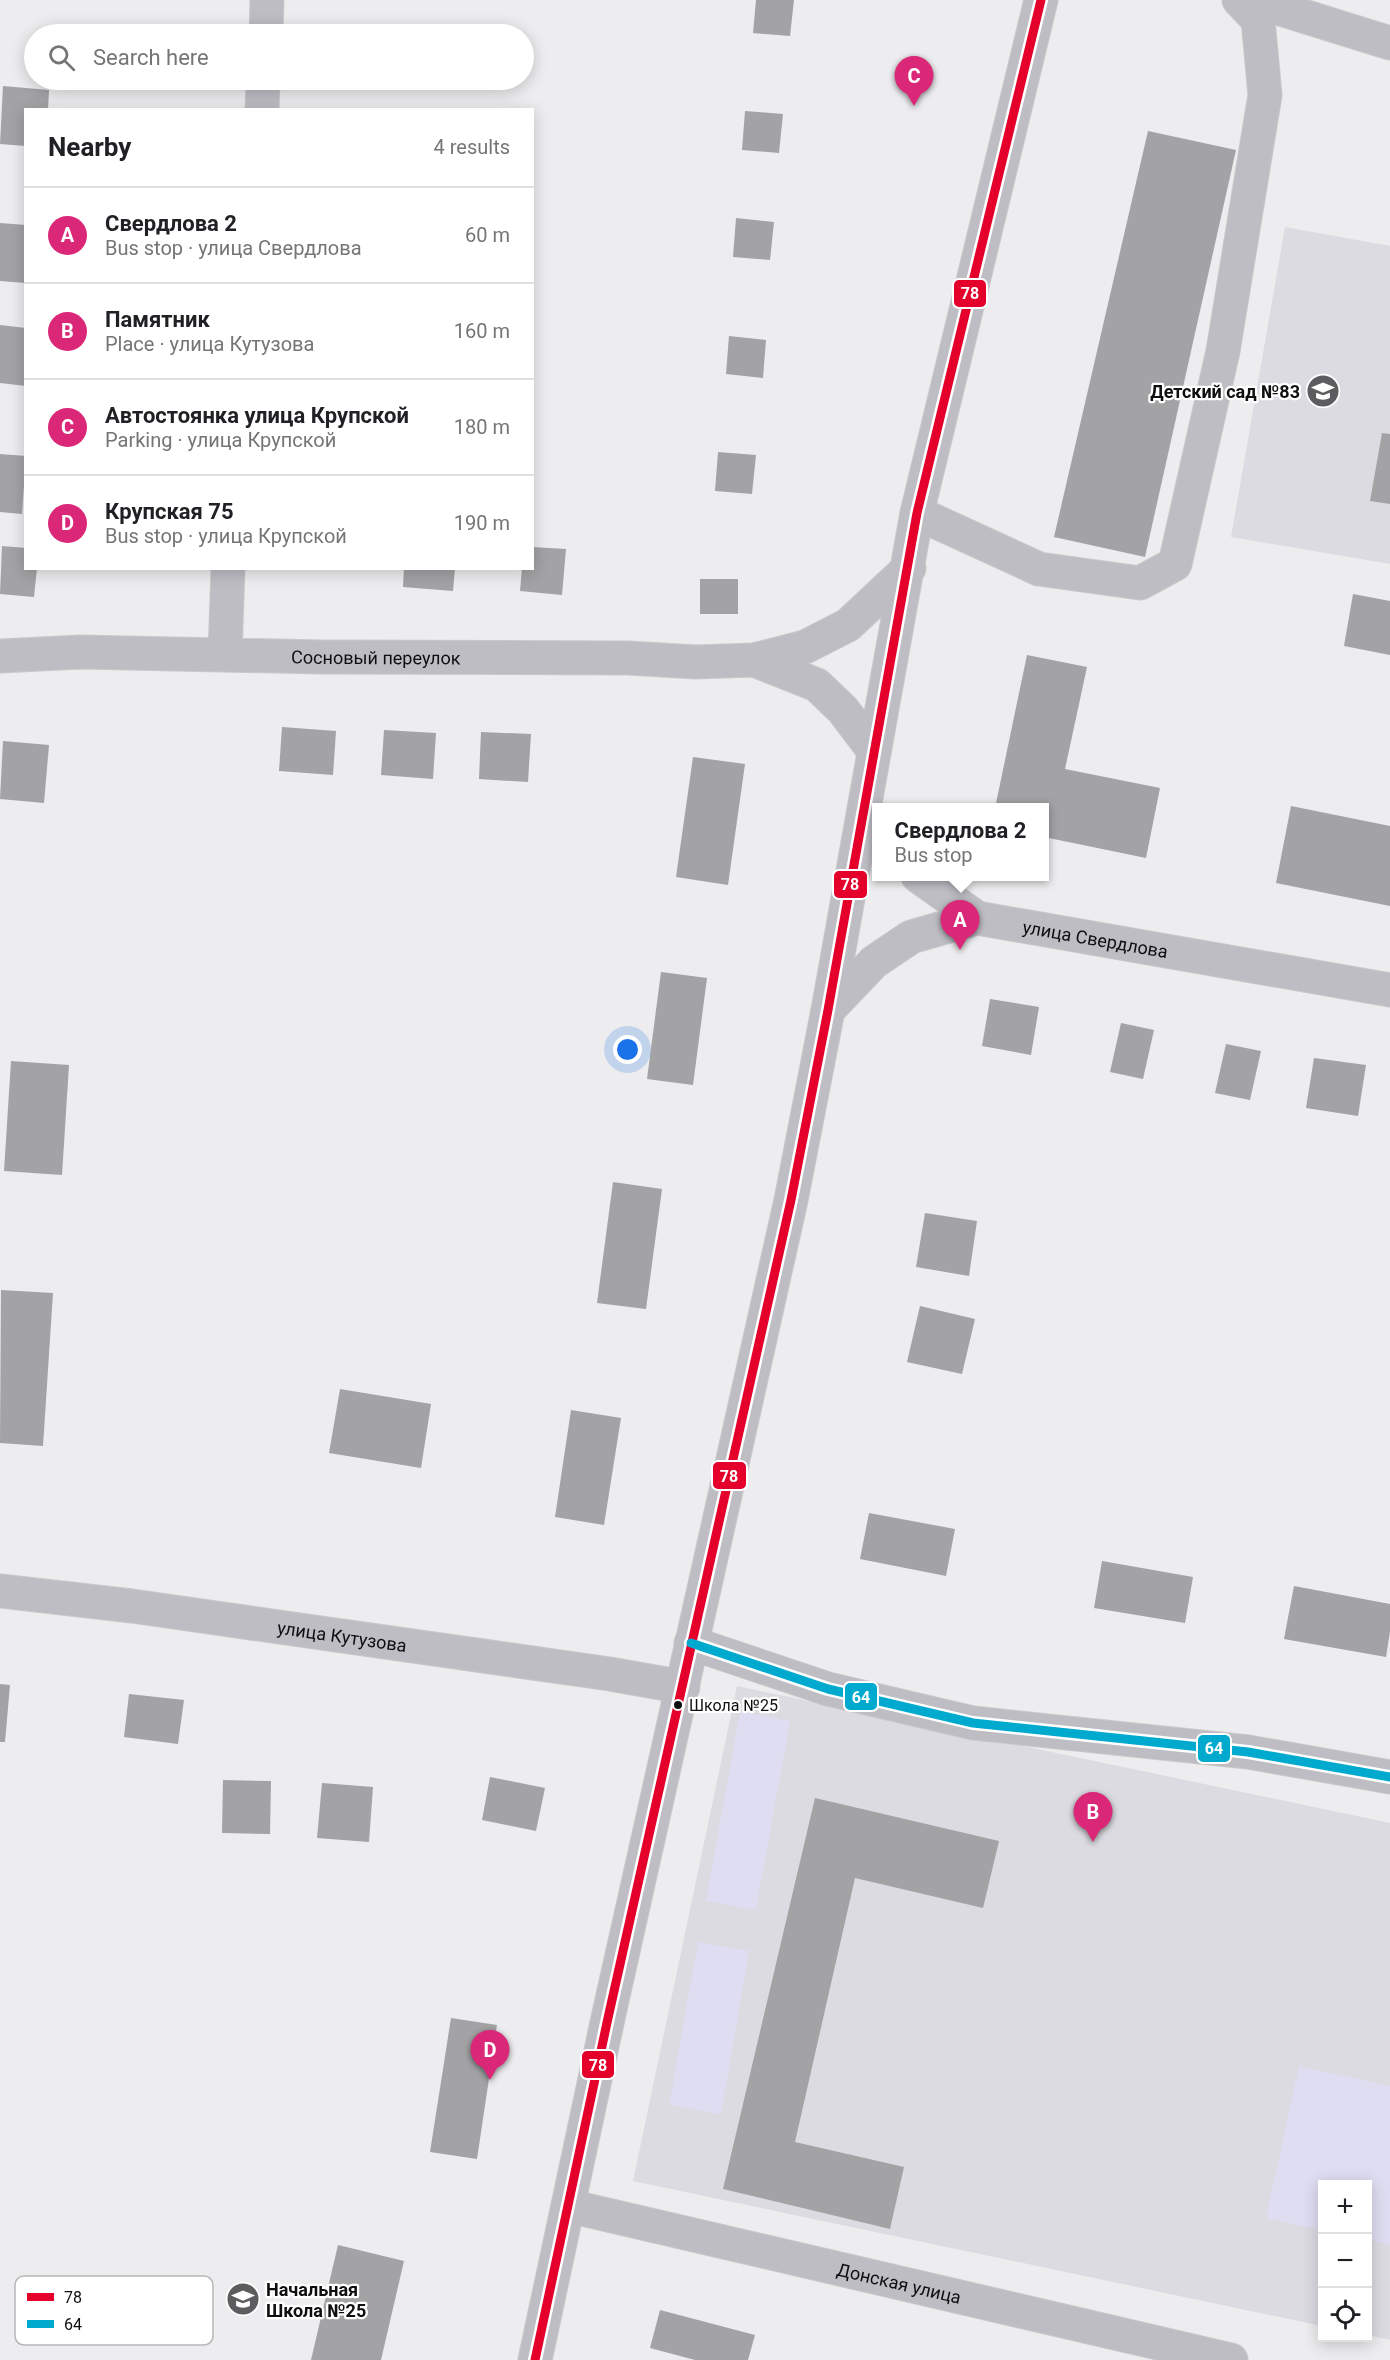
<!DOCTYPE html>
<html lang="en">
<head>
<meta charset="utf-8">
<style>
  body { margin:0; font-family:Roboto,sans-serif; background:#f2f2f2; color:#202124 }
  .controls { position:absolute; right:18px; bottom:18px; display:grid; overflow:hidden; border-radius:0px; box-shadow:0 3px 15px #0003 }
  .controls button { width:54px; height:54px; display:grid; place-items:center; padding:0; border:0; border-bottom:2px solid #e0e0e0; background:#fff; color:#202124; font:30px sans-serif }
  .you { position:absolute; left:628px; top:1050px; width:21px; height:21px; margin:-15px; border:4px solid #fff; border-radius:50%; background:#1a73e8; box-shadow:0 0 0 9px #1a73e833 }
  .badge { display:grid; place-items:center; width:39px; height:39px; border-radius:50%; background:#db2777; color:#fff; font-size:20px; font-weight:700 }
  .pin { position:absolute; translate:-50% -50px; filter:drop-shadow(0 2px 3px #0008) }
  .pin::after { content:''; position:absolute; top:32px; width:21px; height:18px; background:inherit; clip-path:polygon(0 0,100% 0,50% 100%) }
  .popup { position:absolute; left:872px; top:803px; width:177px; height:78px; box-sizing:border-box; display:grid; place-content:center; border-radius:0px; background:#fff; filter:drop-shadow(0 2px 4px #0005); font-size:20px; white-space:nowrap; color:#757577 }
  .popup b { font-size:22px; color:#202124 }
  .popup::after { content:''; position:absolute; left:50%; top:100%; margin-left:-12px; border:12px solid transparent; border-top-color:#fff }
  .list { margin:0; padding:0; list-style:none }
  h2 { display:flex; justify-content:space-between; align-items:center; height:78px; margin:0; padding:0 24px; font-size:26px }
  h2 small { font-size:20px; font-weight:400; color:#757577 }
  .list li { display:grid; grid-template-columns:39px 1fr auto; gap:18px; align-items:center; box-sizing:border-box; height:96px; padding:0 24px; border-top:2px solid #e0e0e0 }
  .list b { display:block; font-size:22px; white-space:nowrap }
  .list p { margin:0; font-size:20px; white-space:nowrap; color:#757577 }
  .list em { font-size:20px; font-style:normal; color:#757577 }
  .icon { flex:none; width:33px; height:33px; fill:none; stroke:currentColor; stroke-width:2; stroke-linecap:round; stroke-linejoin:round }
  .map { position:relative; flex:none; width:1390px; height:2360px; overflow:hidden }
  .search { position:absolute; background:#fff; box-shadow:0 3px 15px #0003; left:24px; top:24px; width:510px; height:66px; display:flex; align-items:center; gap:15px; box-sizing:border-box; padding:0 21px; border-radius:33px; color:#757577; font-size:22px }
  .panel { position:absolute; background:#fff; box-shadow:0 3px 15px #0003; left:24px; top:108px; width:510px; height:462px; border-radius:0px }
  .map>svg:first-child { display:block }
  .built { fill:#dcdbe2 }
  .green { fill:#dfddf1 }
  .building { fill:#a3a2a4 }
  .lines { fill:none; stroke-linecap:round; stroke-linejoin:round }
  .minor-casing { stroke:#c9c9ca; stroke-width:35 }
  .minor { stroke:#bebdc4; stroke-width:33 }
  .bus-1-casing { stroke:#fff; stroke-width:14 }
  .bus-2-casing { stroke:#fff; stroke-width:14 }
  .bus-1 { stroke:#e4002b; stroke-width:9 }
  .bus-2 { stroke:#00a9ce; stroke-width:9 }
  .bus-dot { fill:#0f0f10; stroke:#fff; stroke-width:2 }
  .labels { text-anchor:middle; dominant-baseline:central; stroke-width:4.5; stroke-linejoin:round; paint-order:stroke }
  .bus-label { font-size:16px; fill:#0f0f10; stroke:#fff; text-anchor:start }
  .poi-label { font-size:18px; font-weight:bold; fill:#0f0f10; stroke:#fff; text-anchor:end }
  .street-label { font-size:18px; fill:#0f0f10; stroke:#fff }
  .key { fill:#fff; stroke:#b7b7b7; stroke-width:1.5 }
  .key-label { font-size:16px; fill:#0f0f10 }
  .line-badge { stroke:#fff; stroke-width:2 }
  .badge-label { font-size:16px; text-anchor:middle; font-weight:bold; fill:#fff }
</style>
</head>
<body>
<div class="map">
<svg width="1390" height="2360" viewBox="0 0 1390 2360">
  <rect width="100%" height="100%" fill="#edecee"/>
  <g class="built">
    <polygon points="1285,227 1390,246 1390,564 1231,537"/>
    <polygon points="737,1686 1390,1823 1390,2340 1368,2335 1368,2184 1322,2184 1322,2326 633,2181"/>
  </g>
  <g class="green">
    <polygon points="740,1712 790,1721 756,1910 706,1901"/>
    <polygon points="698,1942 749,1951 721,2114 669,2105"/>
    <polygon points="1299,2066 1390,2086 1390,2245 1368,2240 1368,2184 1322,2184 1322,2230 1266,2218"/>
  </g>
  <g class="building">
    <polygon points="756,0 794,0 790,36 753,33"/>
    <polygon points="323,80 368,80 366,89 323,84"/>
    <polygon points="3,86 49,90 48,110 26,110 26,146 0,144"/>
    <polygon points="745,111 783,114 779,153 742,150"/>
    <polygon points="1148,131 1236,150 1145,557 1054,537"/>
    <polygon points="736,218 774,222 770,260 733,257"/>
    <polygon points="0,223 26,225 26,283 0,281"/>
    <polygon points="0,325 26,328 26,386 0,383"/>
    <polygon points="729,336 766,340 763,378 726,374"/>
    <polygon points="1382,433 1390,434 1390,504 1370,501"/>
    <polygon points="718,452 756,455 752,494 715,491"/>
    <polygon points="0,454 26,456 22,514 0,512"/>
    <polygon points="2,546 26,548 26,568 37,568 34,597 0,594"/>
    <polygon points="532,547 566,549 562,595 520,591 522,568 532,568"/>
    <polygon points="404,568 455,568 453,591 403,587"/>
    <rect x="700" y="579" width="38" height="35"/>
    <polygon points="1353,594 1390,601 1390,655 1344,646"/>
    <polygon points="1027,655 1087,667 1065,769 1160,788 1146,858 1044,837 1044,808 995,808"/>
    <polygon points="282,727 336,731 333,775 279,771"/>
    <polygon points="384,730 436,733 433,779 381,775"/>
    <polygon points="481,732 531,734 528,782 479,779"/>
    <polygon points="3,741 49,745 44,803 0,799"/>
    <polygon points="693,757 745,764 728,885 676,877"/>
    <polygon points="1291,806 1390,826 1390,906 1276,883"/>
    <polygon points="661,972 707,978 693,1085 647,1079"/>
    <polygon points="990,999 1039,1007 1031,1055 982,1046"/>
    <polygon points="1121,1023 1154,1030 1143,1079 1110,1072"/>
    <polygon points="1226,1044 1261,1051 1250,1100 1215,1093"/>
    <polygon points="1314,1058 1366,1065 1358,1116 1306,1108"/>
    <polygon points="11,1061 69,1065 62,1175 4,1171"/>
    <polygon points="613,1182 662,1189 646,1309 597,1303"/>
    <polygon points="925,1213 977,1221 969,1276 916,1267"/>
    <polygon points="1,1290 53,1293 43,1446 0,1443"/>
    <polygon points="920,1306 975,1319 962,1374 907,1362"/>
    <polygon points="340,1389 431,1404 421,1468 329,1453"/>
    <polygon points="571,1410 621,1418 604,1525 555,1517"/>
    <polygon points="869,1513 955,1529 946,1576 860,1559"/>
    <polygon points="1102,1561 1193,1577 1185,1623 1094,1608"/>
    <polygon points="1294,1586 1390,1604 1390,1632 1386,1657 1284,1639"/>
    <polygon points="0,1684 10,1685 5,1742 0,1742"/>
    <polygon points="129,1694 184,1700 178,1744 124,1737"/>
    <polygon points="490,1777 545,1788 536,1831 482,1820"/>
    <polygon points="223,1780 271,1781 270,1834 222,1833"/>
    <polygon points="322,1783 373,1787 369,1842 317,1838"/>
    <polygon points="815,1798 999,1841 983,1908 855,1878 795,2142 904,2167 890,2229 723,2189"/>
    <polygon points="451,2018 497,2025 477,2159 430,2152"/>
    <polygon points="338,2245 404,2261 381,2360 311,2360"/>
    <polygon points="660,2310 755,2335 748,2360 695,2360 650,2348"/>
  </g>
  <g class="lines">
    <g class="minor-casing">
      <g id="minor">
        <polyline points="1252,0 1390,43"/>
        <polyline points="266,34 267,0"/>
        <polyline points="262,110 263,80"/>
        <polyline points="917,513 1039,569 1140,583 1175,564 1223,351 1265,95 1258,20 1239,0"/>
        <polyline points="225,654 228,568"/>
        <path id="s1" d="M 0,656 L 81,652 L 322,657 L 628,658 L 696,662 L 754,660 L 805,647 L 848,625 L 909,568"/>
        <polyline points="754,660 817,685 843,710 874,751"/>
        <polyline points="918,876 977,918"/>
        <path id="s2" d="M 828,1010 L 874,962 L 911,937 L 977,918 L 1390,990"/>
        <path id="s3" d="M 0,1591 L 132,1606 L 272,1626 L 610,1674 L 683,1687"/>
        <polyline points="691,1643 828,1689 973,1723 1248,1752 1390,1777"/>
        <path id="s4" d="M 569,2206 L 1231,2360"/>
        <polyline points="535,2360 608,2018 791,1200 828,1010 917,513 1041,0"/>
      </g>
    </g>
    <use href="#minor" class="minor"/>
    <g class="bus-1-casing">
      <polyline id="bus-1" points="535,2360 608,2018 791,1200 828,1010 917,513 1041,0"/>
    </g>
    <g class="bus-2-casing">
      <polyline id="bus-2" points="691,1643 828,1689 973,1723 1248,1752 1390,1777"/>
    </g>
    <use href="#bus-1" class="bus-1"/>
    <use href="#bus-2" class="bus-2"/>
  </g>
  <defs>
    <g id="school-disc" transform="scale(1.725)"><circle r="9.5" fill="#5d5c5e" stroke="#fff"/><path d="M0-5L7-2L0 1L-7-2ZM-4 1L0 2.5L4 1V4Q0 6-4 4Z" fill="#fff"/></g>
  </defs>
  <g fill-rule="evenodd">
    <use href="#school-disc" x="1323" y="391"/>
    <use href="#school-disc" x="243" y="2299"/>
  </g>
  <circle class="bus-dot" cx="678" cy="1705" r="5"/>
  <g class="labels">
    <g class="bus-label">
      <text x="689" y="1705">Школа №25</text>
    </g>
    <g class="poi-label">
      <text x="1300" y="391">Детский сад №83</text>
      <text x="266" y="2289" text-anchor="start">Начальная<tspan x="266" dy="21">Школа №25</tspan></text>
    </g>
    <g class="street-label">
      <text stroke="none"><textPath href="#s1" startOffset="376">Сосновый переулок</textPath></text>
      <text stroke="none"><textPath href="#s2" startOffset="300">улица Свердлова</textPath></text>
      <text stroke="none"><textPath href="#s3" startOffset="345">улица Кутузова</textPath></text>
      <text stroke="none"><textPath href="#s4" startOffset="339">Донская улица</textPath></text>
    </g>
  </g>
  <rect x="15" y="2276" width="198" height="69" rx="9" class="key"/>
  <rect x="27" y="2293" width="27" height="8" fill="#e4002b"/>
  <rect x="27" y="2320" width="27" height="8" fill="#00a9ce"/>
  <g class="key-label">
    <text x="64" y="2303">78</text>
    <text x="64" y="2330">64</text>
  </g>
  <g class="line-badge">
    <rect x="953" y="279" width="34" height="29" rx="6" fill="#e4002b"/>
    <rect x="833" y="870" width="35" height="29" rx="6" fill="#e4002b"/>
    <rect x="712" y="1461" width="35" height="29" rx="6" fill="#e4002b"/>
    <rect x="844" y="1682" width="34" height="29" rx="6" fill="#00a9ce"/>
    <rect x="1197" y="1734" width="34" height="29" rx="6" fill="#00a9ce"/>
    <rect x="581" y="2050" width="34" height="29" rx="6" fill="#e4002b"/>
  </g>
  <g class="badge-label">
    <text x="970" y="299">78</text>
    <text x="850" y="890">78</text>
    <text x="729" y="1482">78</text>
    <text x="861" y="1703">64</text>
    <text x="1214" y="1754">64</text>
    <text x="598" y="2071">78</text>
  </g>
</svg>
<div class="controls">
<button>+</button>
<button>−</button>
<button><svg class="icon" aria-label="locate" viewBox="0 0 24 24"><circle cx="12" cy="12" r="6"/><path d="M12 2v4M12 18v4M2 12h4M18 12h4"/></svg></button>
</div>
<div class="you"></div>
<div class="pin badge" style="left:960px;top:950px">A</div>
<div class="popup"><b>Свердлова 2</b>Bus stop</div>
<div class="pin badge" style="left:1093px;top:1842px">B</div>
<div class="pin badge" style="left:914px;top:106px">C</div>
<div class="pin badge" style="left:490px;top:2080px">D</div>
<div class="search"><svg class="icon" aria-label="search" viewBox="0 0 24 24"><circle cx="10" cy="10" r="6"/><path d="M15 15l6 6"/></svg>Search here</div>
<section class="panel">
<h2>Nearby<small>4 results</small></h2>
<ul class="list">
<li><span class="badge">A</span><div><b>Свердлова 2</b><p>Bus stop · улица Свердлова</p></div><em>60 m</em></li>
<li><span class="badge">B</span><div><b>Памятник</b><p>Place · улица Кутузова</p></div><em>160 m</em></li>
<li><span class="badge">C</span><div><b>Автостоянка улица Крупской</b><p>Parking · улица Крупской</p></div><em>180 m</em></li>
<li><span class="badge">D</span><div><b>Крупская 75</b><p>Bus stop · улица Крупской</p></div><em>190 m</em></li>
</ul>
</section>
</div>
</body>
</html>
